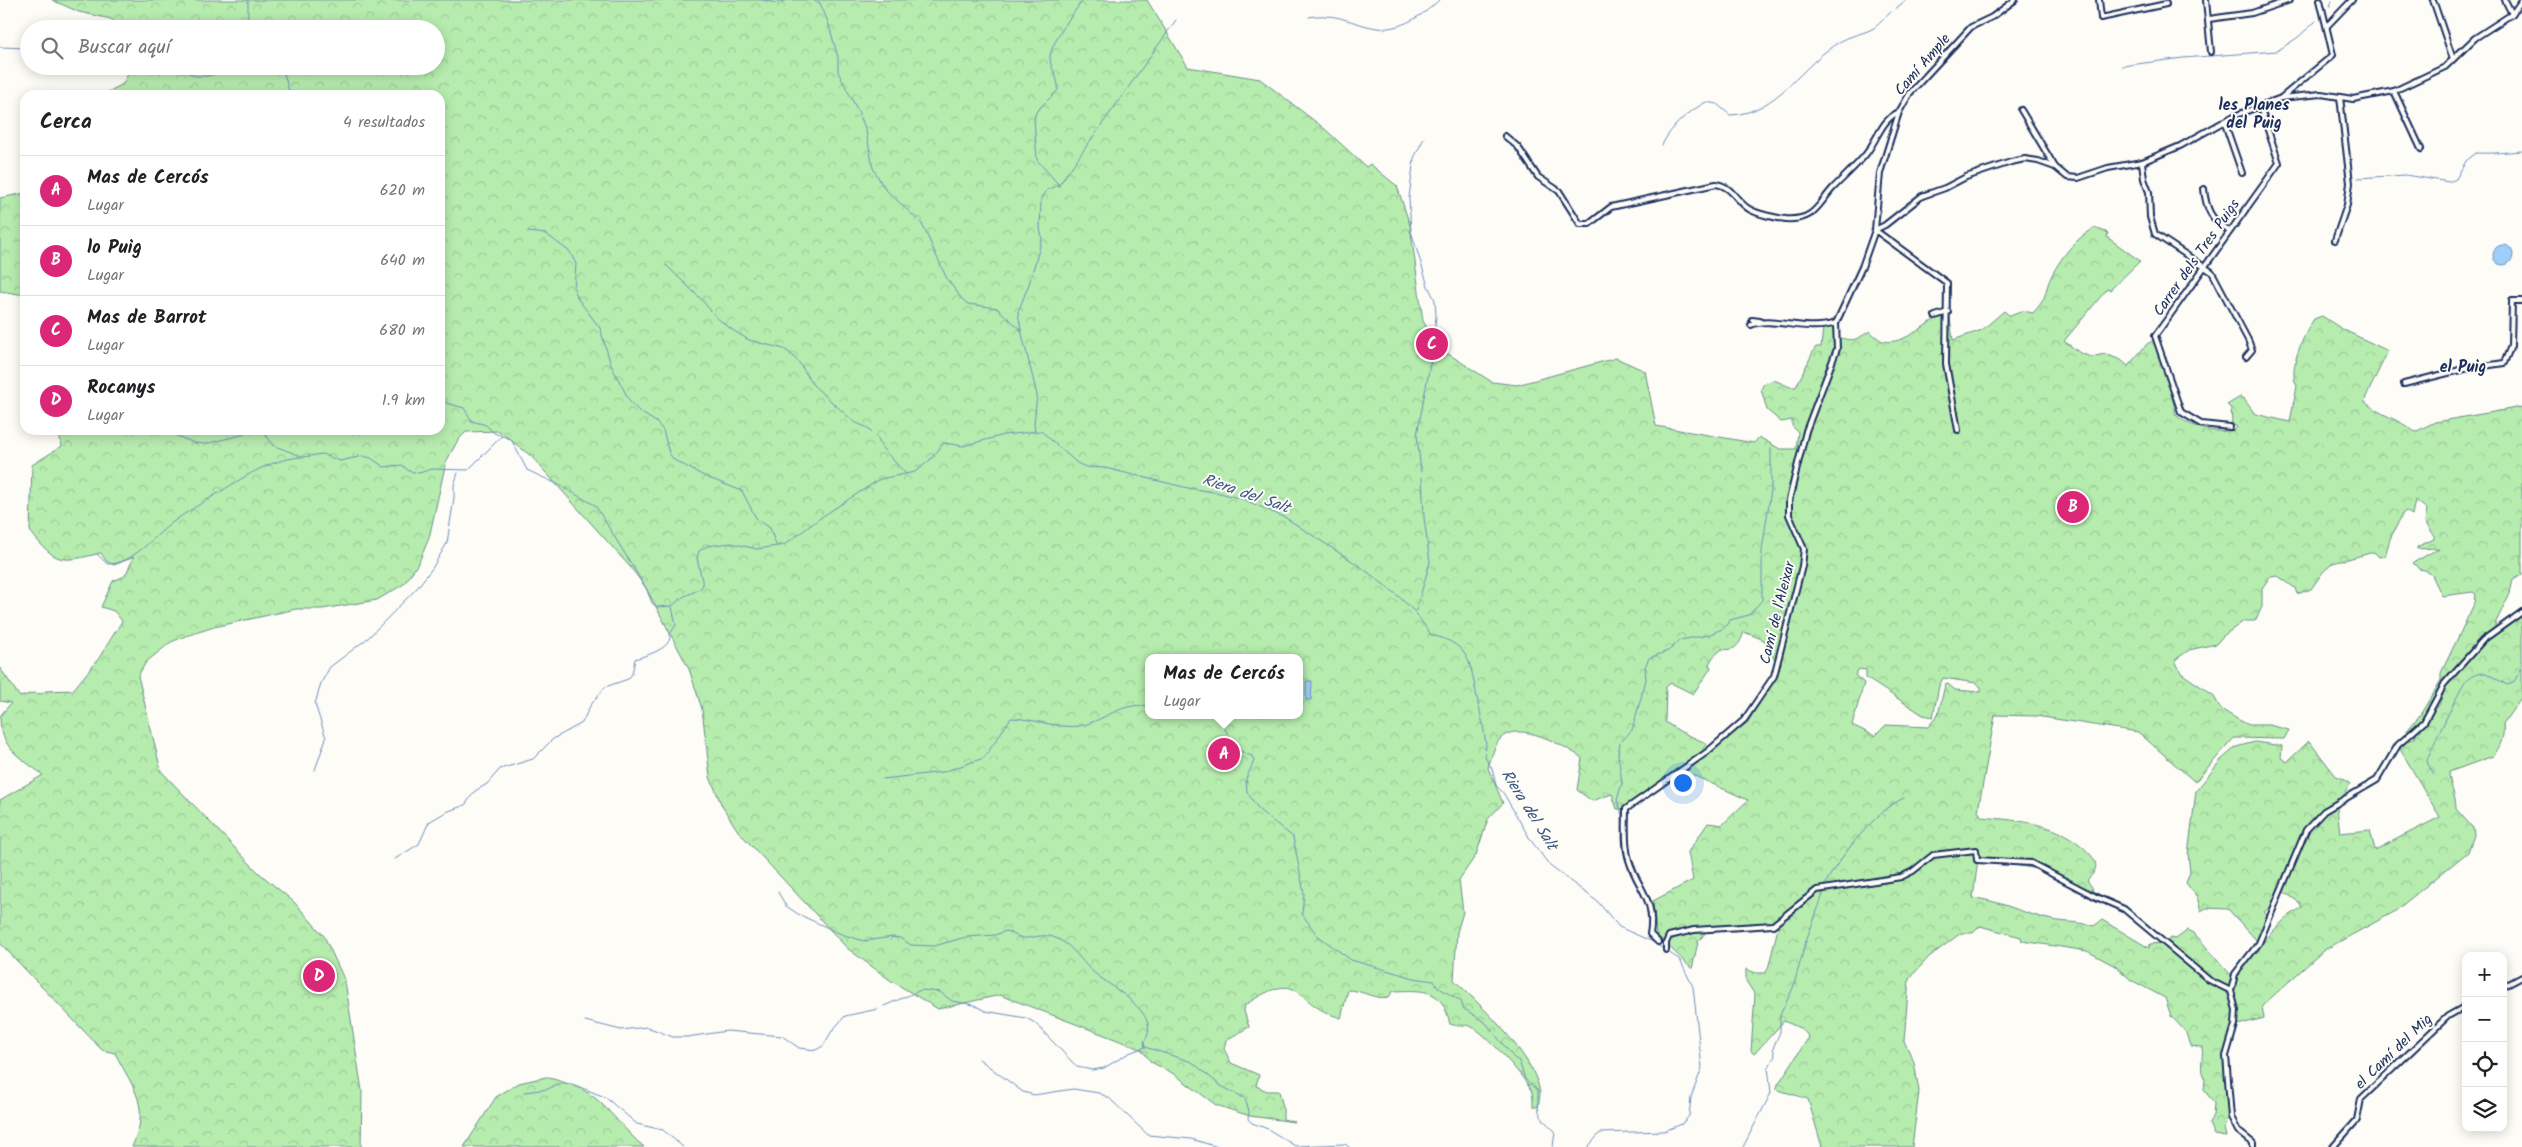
<!DOCTYPE html>
<html lang="es">
<head>
<meta charset="utf-8">
<style>
  body { margin:0; font-family:Kalam,sans-serif; background:#f2f2f2; color:#202124 }
  .controls { position:absolute; right:15px; bottom:15px; display:grid; overflow:hidden; border-radius:10px; box-shadow:0 2px 12px #0003 }
  .controls button { width:45px; height:45px; display:grid; place-items:center; padding:0; border:0; border-bottom:1px solid #e0e0e0; background:#fff; color:#202124; font:25px sans-serif }
  .you { position:absolute; left:1682px; top:782px; width:18px; height:18px; margin:-12px; border:4px solid #fff; border-radius:50%; background:#1a73e8; box-shadow:0 0 0 8px #1a73e833 }
  .badge { display:grid; place-items:center; width:32px; height:32px; border-radius:50%; background:#db2777; color:#fff; font-size:16px; font-weight:700 }
  .pin { position:absolute; translate:-50% -50%; border:2px solid #fff; box-shadow:0 1px 5px #0006 }
  .popup { position:absolute; left:1145px; top:654px; width:158px; height:65px; box-sizing:border-box; display:grid; place-content:center; border-radius:10px; background:#fff; filter:drop-shadow(0 1px 4px #0005); font-size:16px; white-space:nowrap; color:#757577 }
  .popup b { font-size:19px; color:#202124 }
  .popup::after { content:''; position:absolute; left:50%; top:100%; margin-left:-10px; border:10px solid transparent; border-top-color:#fff }
  .list { margin:0; padding:0; list-style:none }
  h2 { display:flex; justify-content:space-between; align-items:center; height:65px; margin:0; padding:0 20px; font-size:21px }
  h2 small { font-size:16px; font-weight:400; color:#757577 }
  .list li { display:grid; grid-template-columns:32px 1fr auto; gap:15px; align-items:center; box-sizing:border-box; height:70px; padding:0 20px; border-top:1px solid #e0e0e0 }
  .list b { display:block; font-size:19px; white-space:nowrap }
  .list p { margin:0; font-size:16px; white-space:nowrap; color:#757577 }
  .list em { font-size:16px; font-style:normal; color:#757577 }
  .icon { flex:none; width:28px; height:28px; fill:none; stroke:currentColor; stroke-width:2; stroke-linecap:round; stroke-linejoin:round }
  .map { position:relative; flex:none; width:2522px; height:1147px; overflow:hidden }
  .search { position:absolute; background:#fff; box-shadow:0 2px 12px #0003; left:20px; top:20px; width:425px; height:55px; display:flex; align-items:center; gap:12px; box-sizing:border-box; padding:0 18px; border-radius:28px; color:#757577; font-size:19px }
  .panel { position:absolute; background:#fff; box-shadow:0 2px 12px #0003; left:20px; top:90px; width:425px; height:345px; border-radius:15px }
  .map>svg:first-child { display:block }
  .forest { fill:url(#forest-crowns); stroke:#688e86; fill-rule:evenodd }
  .water { fill:#9ecffa; stroke:#6a8fbc }
  .lines { fill:none; stroke-linecap:round; stroke-linejoin:round }
  .stream { stroke:#6a8fbc; stroke-width:1 }
  .street-casing { stroke:#1b2f5e; stroke-width:8 }
  .street { stroke:#fdfcf7; stroke-width:4 }
  .labels { text-anchor:middle; dominant-baseline:central; stroke-width:4; stroke-linejoin:round; paint-order:stroke }
  .street-label { font-size:15px; fill:#1b2f5e; stroke:#fdfcf7 }
  .neighbourhood-label { font-size:16px; font-weight:bold; fill:#1b2f5e; stroke:#fdfcf7 }
  .water-label { font-size:16px; font-style:italic; fill:#3c5785; stroke:#fdfcf7 }
</style>
</head>
<body>
<div class="map">
<svg width="2522" height="1147" viewBox="0 0 2522 1147">
  <defs>
    <pattern id="forest-crowns" width="20" height="18" patternUnits="userSpaceOnUse" patternTransform="scale(1.25)"><rect width="20" height="18" fill="#b6ecae"/><path d="M2 6a3 3 0 1 1 6 0M12 15a3 3 0 1 1 6 0" fill="none" stroke="#9ccb98"/></pattern>
  </defs>
  <rect width="100%" height="100%" fill="#fdfcf7"/>
  <filter id="ink" filterUnits="userSpaceOnUse"><feTurbulence type="fractalNoise" baseFrequency=".02" numOctaves="2"/><feDisplacementMap in="SourceGraphic" scale="10" xChannelSelector="R" yChannelSelector="G"/><feConvolveMatrix kernelMatrix="1 2 1 2 8 2 1 2 1" color-interpolation-filters="sRGB"/></filter>
  <g filter="url(#ink)">
    <g class="forest">
      <path d="M 52,0 L 1147,0 L 1188,67 L 1260,79 L 1325,129 L 1366,167 L 1370,164 L 1397,186 L 1410,225 L 1423,321 L 1439,348 L 1492,382 L 1517,385 L 1616,358 L 1645,371 L 1656,426 L 1754,443 L 1759,437 L 1780,449 L 1796,449 L 1798,432 L 1792,426 L 1792,420 L 1781,422 L 1767,410 L 1761,389 L 1764,384 L 1774,380 L 1790,387 L 1796,387 L 1814,350 L 1816,347 L 1821,347 L 1823,328 L 1832,326 L 1835,336 C 1853,342 1854,341 1870,331 C 1873,334 1879,340 1883,341 C 1905,346 1929,320 1949,311 L 1953,340 L 1982,330 L 2004,311 L 2010,316 L 2023,311 L 2033,313 C 2049,296 2043,293 2052,275 C 2061,257 2077,237 2095,228 L 2108,233 L 2107,237 L 2140,261 L 2110,290 L 2107,289 L 2064,341 L 2080,353 L 2091,357 L 2105,354 L 2121,360 L 2128,366 L 2147,344 L 2154,340 L 2168,377 L 2176,415 C 2192,428 2214,434 2235,430 L 2237,427 L 2232,424 L 2231,408 L 2227,405 L 2240,397 L 2244,399 L 2255,414 L 2290,422 L 2297,386 C 2287,370 2304,334 2314,319 L 2322,316 L 2342,329 L 2388,351 L 2364,401 C 2379,415 2399,419 2415,432 L 2435,422 L 2522,407 L 2522,575 L 2513,580 L 2510,593 L 2496,622 L 2496,626 L 2484,636 L 2456,669 L 2447,675 L 2425,719 L 2409,734 L 2405,733 L 2420,715 L 2441,680 L 2441,673 L 2476,600 L 2474,599 L 2476,594 L 2473,592 L 2442,596 L 2432,575 L 2425,570 L 2419,569 L 2413,563 L 2439,548 L 2417,549 L 2417,547 L 2434,539 L 2434,535 L 2425,522 L 2427,509 L 2415,500 L 2412,515 L 2406,511 L 2403,513 L 2390,539 L 2385,556 L 2379,557 L 2374,552 L 2333,563 L 2323,572 L 2311,589 L 2297,594 L 2295,588 L 2278,576 L 2270,577 L 2262,588 L 2262,607 L 2255,621 L 2244,621 L 2223,636 L 2216,644 L 2189,650 L 2175,660 L 2181,673 L 2213,695 L 2221,709 L 2237,719 L 2249,725 L 2269,725 L 2289,730 L 2284,739 L 2234,738 L 2195,782 L 2138,732 L 2036,716 L 1995,715 L 1978,811 L 1982,817 C 2020,821 2059,822 2088,852 C 2099,863 2098,870 2087,880 L 2093,889 L 2090,893 L 2031,865 L 2032,868 L 1978,859 L 1973,898 C 1998,900 2020,912 2044,918 C 2060,923 2077,921 2094,926 L 2102,920 L 2149,948 L 2150,944 L 2163,943 L 2171,938 L 2176,939 L 2188,930 L 2194,933 L 2231,975 L 2239,975 C 2254,954 2279,918 2302,908 L 2300,903 L 2280,889 L 2271,907 L 2264,912 L 2268,916 L 2257,941 L 2228,909 L 2206,908 L 2201,911 L 2197,897 L 2186,883 L 2190,872 L 2188,854 L 2196,791 L 2221,760 L 2236,747 L 2255,742 L 2282,746 L 2281,758 L 2287,762 L 2309,741 L 2336,776 L 2344,779 L 2350,784 L 2337,808 L 2340,833 L 2370,830 L 2375,850 L 2440,817 L 2400,749 L 2406,741 L 2414,739 L 2418,730 L 2439,705 L 2447,684 L 2484,642 L 2522,616 L 2522,696 L 2503,724 C 2505,735 2500,748 2493,756 L 2449,772 C 2449,784 2456,795 2456,809 L 2473,828 L 2474,835 L 2468,852 L 2394,912 L 2324,950 L 2262,1006 L 2264,1018 L 2234,1026 L 2225,1056 L 2228,1113 L 2224,1128 L 2226,1137 L 2214,1135 L 2209,1124 L 2213,1115 L 2214,1103 L 2204,1090 L 2205,1079 C 2198,1069 2204,1059 2202,1047 L 2191,1046 L 2187,1033 L 2171,1016 L 2165,998 L 2131,980 L 2115,966 L 2087,951 L 2022,941 L 2021,937 L 1980,926 L 1973,933 L 1961,933 L 1929,957 L 1909,979 L 1904,1041 L 1914,1062 L 1919,1091 L 1912,1147 L 1822,1147 L 1808,1099 L 1775,1089 L 1809,1037 L 1802,1029 L 1784,1021 L 1754,1054 L 1751,1051 L 1755,995 L 1746,981 L 1746,969 L 1756,973 L 1765,973 L 1768,969 L 1779,924 L 1706,932 L 1698,942 L 1692,969 L 1656,934 L 1653,901 L 1693,880 L 1688,852 L 1708,823 L 1722,825 L 1748,800 L 1686,772 L 1748,722 L 1780,669 L 1764,640 L 1744,632 C 1740,644 1735,652 1722,649 L 1713,657 L 1709,664 L 1711,668 L 1693,694 L 1671,683 L 1666,687 L 1665,722 L 1681,732 L 1706,743 L 1707,747 L 1684,767 L 1629,803 L 1624,809 L 1617,809 L 1612,794 L 1592,801 L 1577,790 L 1582,758 C 1565,746 1518,719 1500,739 C 1494,746 1491,759 1488,768 L 1503,803 L 1488,819 L 1476,855 L 1459,880 L 1463,912 L 1457,932 L 1454,980 C 1479,1003 1532,1054 1539,1088 C 1541,1094 1539,1102 1538,1107 L 1533,1107 C 1533,1103 1533,1096 1532,1092 C 1527,1080 1485,1032 1472,1027 C 1465,1023 1457,1027 1450,1024 C 1442,988 1426,990 1393,991 L 1389,997 C 1373,1000 1363,990 1348,990 L 1341,1018 C 1289,1003 1306,965 1245,1005 L 1244,1011 L 1249,1027 L 1226,1040 L 1224,1049 L 1231,1063 L 1259,1075 L 1256,1086 L 1267,1091 L 1279,1091 L 1283,1107 L 1283,1119 L 1295,1122 L 1250,1116 L 1216,1105 L 1174,1074 L 1151,1062 L 1141,1049 L 1000,995 L 938,1009 L 890,980 L 847,948 L 738,831 L 722,806 L 710,777 L 702,709 L 689,669 L 646,588 L 631,568 L 531,456 L 499,431 L 466,432 L 458,440 L 446,462 L 429,538 L 419,562 L 404,584 L 377,600 L 322,609 L 296,609 L 214,627 L 186,636 L 171,642 L 146,662 L 138,676 L 161,771 L 259,873 L 294,902 L 324,936 L 345,981 L 362,1091 L 361,1147 L 132,1147 C 151,1105 134,1090 115,1053 L 102,1050 L 0,943 L 0,800 L 43,775 C 20,757 0,749 0,716 L 11,703 L 0,701 L 0,668 L 20,697 L 33,693 L 41,694 L 46,691 L 73,690 L 99,658 L 122,621 L 114,611 L 101,607 L 113,581 L 125,576 L 134,557 L 114,565 L 106,561 L 101,553 C 60,563 56,564 30,531 L 32,465 L 62,446 L 58,430 L 440,430 L 440,95 L 102,95 L 123,84 L 132,66 L 436,66 L 436,29 L 123,29 L 111,19 L 79,12 ZM 1149,658 L 1299,658 L 1299,715 L 1149,715 ZM 1859,669 L 1866,670 L 1866,678 L 1923,715 L 1933,717 L 1939,686 L 1943,678 L 1976,683 L 1981,687 L 1981,692 L 1955,690 L 1948,684 L 1945,685 L 1938,715 L 1928,727 L 1886,725 L 1875,736 L 1852,725 L 1864,683 L 1855,675 Z"/>
      <polygon points="25,193 25,295 0,291 0,198"/>
      <path d="M 546,1077 C 563,1082 580,1086 594,1097 C 611,1111 626,1132 644,1147 L 464,1147 L 496,1097 L 519,1083 Z"/>
    </g>
    <g class="water">
      <circle cx="2503" cy="255" r="10"/>
      <polygon points="1306,681 1312,681 1311,700 1306,700"/>
    </g>
    <g class="lines">
      <g class="stream">
        <polyline points="248,0 248,18 254,29"/>
        <polyline points="763,0 775,3 788,0"/>
        <polyline points="813,0 820,3 828,22 838,57 838,72 860,115 866,131 873,168 884,188 922,224 947,279 962,299 968,304 997,308 1021,330 1037,395 1034,424 1035,431"/>
        <polyline points="2330,6 2332,0"/>
        <polyline points="1895,9 1906,0"/>
        <path d="M 1309,17 C 1338,12 1351,24 1377,28 C 1399,31 1424,15 1439,0"/>
        <polyline points="0,47 29,48"/>
        <polyline points="146,66 186,72 196,76 208,76 236,68 246,69 250,66"/>
        <polyline points="282,66 290,95"/>
        <polyline points="2122,66 2183,58 2277,51 2297,38 2316,21"/>
        <path d="M 1662,145 C 1672,125 1687,113 1706,102 L 1717,104 L 1730,115 C 1778,114 1803,62 1841,41 C 1851,35 1864,34 1874,28 C 1880,24 1885,17 1891,12"/>
        <path d="M 2358,178 L 2405,175 L 2449,182 L 2456,179 L 2466,161 L 2476,153 C 2493,154 2506,152 2522,151"/>
        <polyline points="1059,185 1176,20"/>
        <polyline points="528,232 546,234 570,252 576,264 574,288 578,299 600,328 611,365 630,402 640,412 656,422 663,430 669,453 674,460 704,476 742,491 756,518 770,528 776,545"/>
        <polyline points="666,265 701,299 717,318 734,331 749,340 784,349 791,354 800,364 813,385 854,422 868,428 877,437 882,448 906,474"/>
        <path d="M 1021,330 L 1018,312 L 1029,284 L 1042,239 L 1040,228 L 1041,201 L 1047,190 L 1059,185 L 1037,160 L 1034,119 L 1036,112 L 1058,90 C 1059,78 1051,70 1050,59 C 1049,45 1074,12 1083,0"/>
        <path d="M 440,395 L 446,403 L 464,408 L 472,421 L 486,425 L 494,433 L 511,439 L 527,470 L 557,484 L 595,505 L 646,588 L 652,603 L 657,607 L 672,606 L 683,597 L 700,589 L 703,585 L 697,558 L 699,551 L 707,546 L 731,543 L 757,549 L 784,545 L 823,516 L 880,479 L 915,472 L 930,460 L 944,443 L 963,446 L 1004,435 L 1041,431 L 1077,463 L 1086,467 L 1105,468 L 1188,488 L 1220,493 L 1245,500 L 1286,518 L 1361,567 L 1396,594 L 1415,612 L 1431,635 C 1471,644 1470,663 1477,698 C 1481,714 1484,729 1486,745 L 1485,757 L 1492,769 L 1496,785 L 1504,794 L 1530,839 L 1550,866 L 1598,902 L 1619,927 L 1653,942 L 1680,960 L 1693,987 L 1702,1068 L 1691,1097 L 1689,1116 L 1682,1124 L 1664,1131 L 1600,1133 L 1588,1147"/>
        <polyline points="145,430 159,434 170,433 194,443 205,444 261,430 275,446 303,457 322,454 340,461 363,456 371,458 384,467 402,465 409,471 419,473 432,469 468,470 502,436"/>
        <polyline points="1421,472 1417,435 1430,365 1436,317 1435,300 1428,286 1411,231 1409,198 1414,158 1424,138"/>
        <path d="M 97,554 L 107,564 C 132,565 154,536 173,522 C 186,512 201,504 215,495 C 243,478 267,460 301,457"/>
        <polyline points="1416,611 1430,562 1424,518 1422,477"/>
        <path d="M 1218,715 C 1220,721 1233,743 1237,748 C 1241,752 1247,754 1252,756 L 1254,761 L 1246,779 L 1247,792 L 1259,810 L 1293,837 L 1304,893 L 1302,914 L 1317,935 L 1351,960 L 1414,978 L 1434,981 L 1439,988 L 1461,1001 L 1463,1008 L 1486,1023 L 1514,1058 L 1519,1061 L 1525,1079 L 1538,1091 C 1537,1114 1539,1117 1555,1131 L 1553,1147"/>
        <polyline points="315,770 326,738 315,704 321,683 330,667 368,638 417,588 433,567 447,543 454,498 454,485 458,473"/>
        <path d="M 2434,775 C 2432,771 2428,765 2427,761 C 2427,757 2461,687 2466,681 C 2472,675 2478,673 2486,673 L 2507,685 L 2513,683 L 2522,668"/>
        <path d="M 883,779 L 943,772 L 984,758 L 1011,718 C 1031,718 1059,729 1079,726 C 1106,721 1118,702 1149,706"/>
        <path d="M 395,859 L 419,844 L 429,822 L 446,812 L 465,805 L 475,791 L 487,784 L 500,769 L 533,759 L 553,739 L 582,723 L 590,706 L 605,687 L 628,679 L 632,674 L 635,659 C 647,655 672,649 670,634 L 676,625 L 672,607"/>
        <polyline points="1631,871 1624,850 1622,815 1617,800 1622,783 1618,754 1620,743 1632,730 1646,680 1645,667 1649,658 1668,651 1680,640 1708,635 1724,628 1730,620 1749,615 1762,600 1762,550 1771,490 1771,449"/>
        <path d="M 1825,884 C 1840,857 1876,810 1904,798"/>
        <path d="M 778,892 L 786,906 L 798,914 L 841,934 L 864,941 L 893,937 L 900,938 L 911,945 L 934,946 L 966,937 L 995,935 L 1006,931 C 1012,933 1020,939 1027,938 C 1037,937 1044,934 1053,937 C 1070,943 1077,955 1088,967 C 1103,984 1166,1012 1144,1042 L 1145,1047 L 1192,1062 L 1221,1086 L 1245,1098 L 1249,1111 L 1248,1119 L 1252,1123 L 1268,1129 L 1295,1146 L 1345,1144 L 1349,1147"/>
        <polyline points="884,1006 921,990 940,992 952,1001 974,1005 985,1011 1026,1018 1035,1023 1077,1067 1092,1070 1104,1068 1129,1053 1145,1047"/>
        <polyline points="585,1021 621,1030 647,1027 673,1037 687,1037 727,1031 782,1036 799,1048 816,1050 823,1046 832,1031 845,1016 878,1009"/>
        <polyline points="979,1059 1023,1092 1034,1095 1073,1089 1099,1093 1109,1098 1148,1135 1191,1139 1218,1147"/>
        <polyline points="524,1092 548,1089 558,1084 572,1084 605,1097 637,1124 663,1130 683,1147"/>
        <polyline points="1743,1147 1771,1093 1768,1067 1775,1056 1773,1048 1780,1032 1780,1015 1793,988 1806,941 1824,892"/>
      </g>
      <g class="street-casing">
        <g id="street">
          <polyline points="2099,0 2101,18 2166,4"/>
          <polyline points="2206,0 2211,52"/>
          <polyline points="2433,0 2453,59"/>
          <polyline points="2505,0 2512,14"/>
          <polyline points="2209,19 2252,13 2290,0"/>
          <polyline points="2327,26 2352,0"/>
          <polyline points="2394,91 2421,149"/>
          <polyline points="2282,97 2333,55 2320,0"/>
          <polyline points="2021,110 2055,167"/>
          <polyline points="2224,121 2242,173"/>
          <path d="M 1505,136 L 1518,147 L 1538,177 L 1559,191 L 1580,224 L 1589,224 L 1611,207 L 1716,184 C 1732,186 1736,201 1749,209 C 1757,214 1776,218 1786,219 C 1815,221 1818,204 1834,187 C 1845,176 1857,165 1866,154 C 1877,140 1882,119 1899,112"/>
          <polyline points="2142,162 2144,179 2149,192 2150,217 2155,234 2212,272 2248,340 2252,350 2246,357"/>
          <path d="M 2204,189 C 2206,209 2211,220 2229,231"/>
          <polyline points="1875,230 1885,225 1922,196 1945,188 1966,177 2011,162 2025,159 2038,161 2055,167 2067,177 2078,178 2108,168 2142,162 2180,146 2234,116 2281,98 2321,94 2353,99 2394,91 2445,67 2475,38 2512,14 2522,0"/>
          <polyline points="1875,230 1947,283 1946,364 1958,430"/>
          <polyline points="2335,240 2347,205 2350,183 2340,97"/>
          <polyline points="1935,316 1948,312"/>
          <polyline points="1752,320 1760,321"/>
          <path d="M 1751,325 C 1772,316 1807,333 1836,323"/>
          <polyline points="2404,384 2464,369 2504,363 2511,346 2512,301 2522,301"/>
          <polyline points="2230,427 2201,424 2181,412 2155,336 2279,163 2262,112 2265,104"/>
          <path d="M 1658,942 L 1650,934 C 1656,899 1638,890 1629,860 C 1624,844 1626,825 1626,809 L 1707,752 L 1744,720 L 1774,676 L 1802,566 L 1804,549 L 1789,515 L 1789,500 L 1806,431 L 1837,349 L 1836,323 L 1862,267 L 1875,230 L 1880,173 L 1899,112 L 1910,93 L 1971,27 L 1992,17 L 2015,0"/>
          <polyline points="1666,950 1666,943 1669,936 1694,930 1773,925 1817,890 1901,877 1913,871 1933,855 1976,850 1977,860 2031,863 2096,897 2124,909 2209,980 2231,991"/>
          <polyline points="2503,987 2522,977"/>
          <polyline points="2253,1147 2253,1143 2238,1131 2231,1117 2226,1056 2235,1025 2236,1010 2231,991 2235,974 2259,943 2306,830 2324,811 2377,780 2398,745 2424,722 2445,683 2483,640 2522,612"/>
          <polyline points="2333,1147 2357,1120 2361,1099 2448,1016 2466,1006"/>
        </g>
      </g>
      <use href="#street" class="street"/>
    </g>
  </g>
  <g class="labels">
    <g class="street-label">
      <text transform="translate(1923 65) rotate(-49)">Camí Ample</text>
      <text transform="translate(2197 258) rotate(-55)">Carrer dels Tres Puigs</text>
      <text transform="translate(1778 613) rotate(-76)">Camí de l'Aleixar</text>
      <text transform="translate(2394 1052) rotate(-44)">el Camí del Mig</text>
    </g>
    <g class="neighbourhood-label">
      <text x="2254" y="105">les Planes<tspan x="2254" dy="18">del Puig</tspan></text>
      <text x="2463" y="367">el Puig</text>
    </g>
    <g class="water-label">
      <text transform="translate(1246 494) rotate(19)">Riera del Salt</text>
      <text transform="translate(1529 810) rotate(58)">Riera del Salt</text>
    </g>
  </g>
</svg>
<div class="controls">
<button>+</button>
<button>−</button>
<button><svg class="icon" aria-label="locate" viewBox="0 0 24 24"><circle cx="12" cy="12" r="6"/><path d="M12 2v4M12 18v4M2 12h4M18 12h4"/></svg></button>
<button><svg class="icon" aria-label="layers" viewBox="0 0 24 24"><path d="M12 4l9 5-9 5-9-5zM3 14l9 5 9-5"/></svg></button>
</div>
<div class="you"></div>
<div class="pin badge" style="left:1224px;top:754px">A</div>
<div class="popup"><b>Mas de Cercós</b>Lugar</div>
<div class="pin badge" style="left:2073px;top:507px">B</div>
<div class="pin badge" style="left:1432px;top:344px">C</div>
<div class="pin badge" style="left:319px;top:976px">D</div>
<div class="search"><svg class="icon" aria-label="search" viewBox="0 0 24 24"><circle cx="10" cy="10" r="6"/><path d="M15 15l6 6"/></svg>Buscar aquí</div>
<section class="panel">
<h2>Cerca<small>4 resultados</small></h2>
<ul class="list">
<li><span class="badge">A</span><div><b>Mas de Cercós</b><p>Lugar</p></div><em>620 m</em></li>
<li><span class="badge">B</span><div><b>lo Puig</b><p>Lugar</p></div><em>640 m</em></li>
<li><span class="badge">C</span><div><b>Mas de Barrot</b><p>Lugar</p></div><em>680 m</em></li>
<li><span class="badge">D</span><div><b>Rocanys</b><p>Lugar</p></div><em>1.9 km</em></li>
</ul>
</section>
</div>
</body>
</html>
